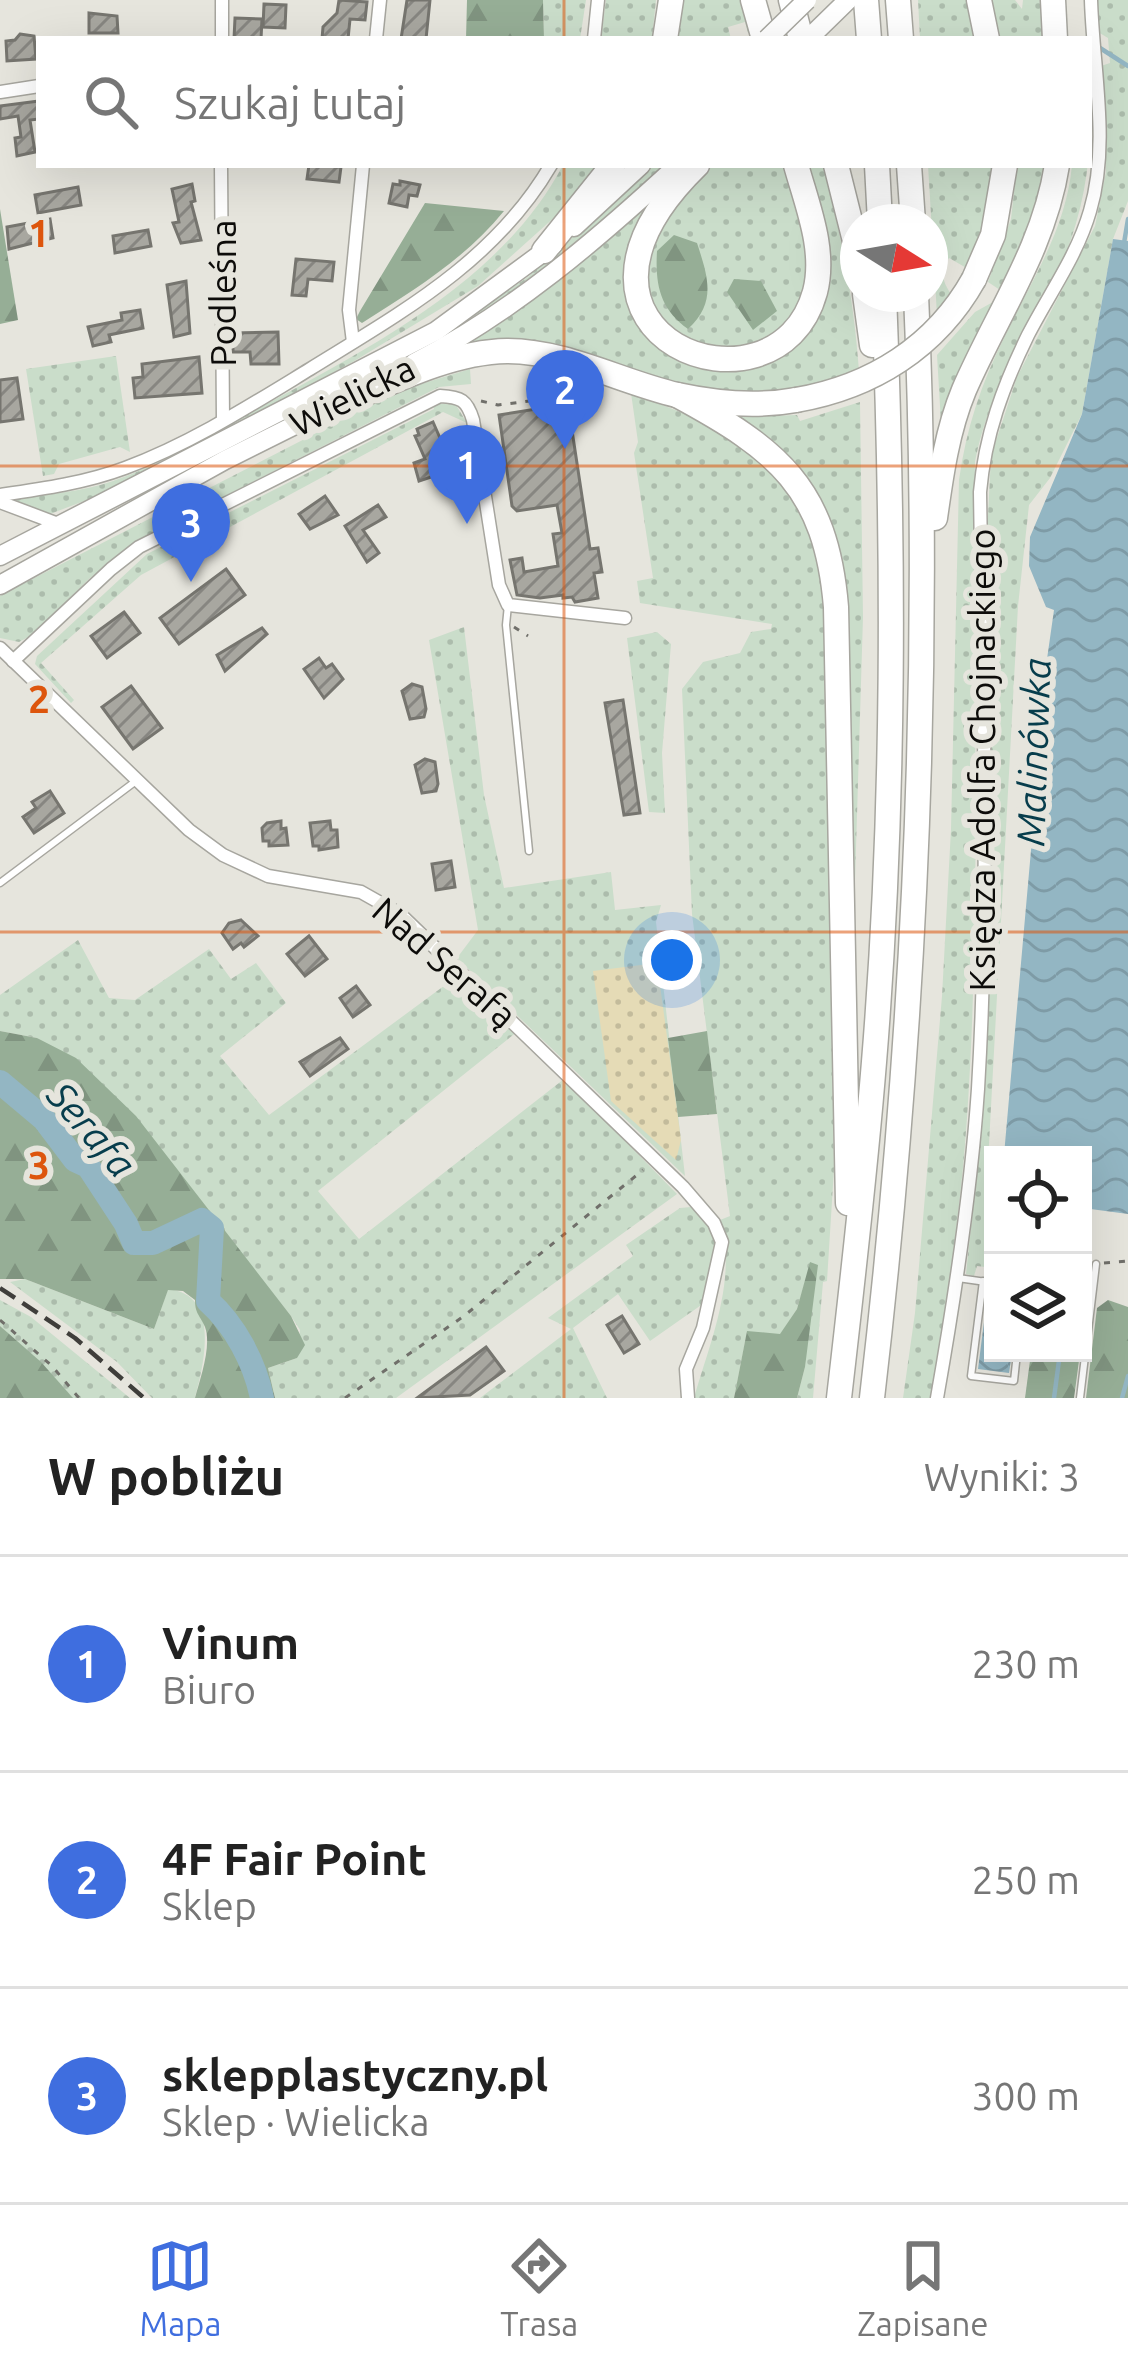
<!DOCTYPE html>
<html lang="pl">
<head>
<meta charset="utf-8">
<style>
  body { margin:0; font-family:Ubuntu,sans-serif; background:#f2f2f2; color:#222 }
  .controls { position:absolute; right:36px; bottom:36px; display:grid; overflow:hidden; border-radius:0px; box-shadow:0 12px 48px #0002 }
  .controls button { width:108px; height:108px; display:grid; place-items:center; padding:0; border:0; border-bottom:3px solid #e0e0e0; background:#fff; color:#222; font:60px sans-serif }
  .compass { position:absolute; left:840px; top:204px; width:108px; height:108px; border-radius:50%; background:#fff; box-shadow:0 12px 48px #0002; rotate:101deg }
  .you { position:absolute; left:672px; top:960px; width:42px; height:42px; margin:-30px; border:9px solid #fff; border-radius:50%; background:#1a73e8; box-shadow:0 0 0 18px #1a73e833 }
  .badge { display:grid; place-items:center; width:78px; height:78px; border-radius:50%; background:#3f6edf; color:#fff; font-size:39px; font-weight:700 }
  .pin { position:absolute; translate:-50% -99px; filter:drop-shadow(0 3px 6px #0008) }
  .pin::after { content:''; position:absolute; top:63px; width:42px; height:36px; background:inherit; clip-path:polygon(0 0,100% 0,50% 100%) }
  .list { margin:0; padding:0; list-style:none }
  h2 { display:flex; justify-content:space-between; align-items:center; height:156px; margin:0; padding:0 48px; font-size:51px }
  h2 small { font-size:39px; font-weight:400; color:#767676 }
  .list li { display:grid; grid-template-columns:78px 1fr auto; gap:36px; align-items:center; box-sizing:border-box; height:216px; padding:0 48px; border-top:3px solid #e0e0e0 }
  .list b { display:block; font-size:45px; white-space:nowrap }
  .list p { margin:0; font-size:39px; white-space:nowrap; color:#767676 }
  .list em { font-size:39px; font-style:normal; color:#767676 }
  .icon { flex:none; width:66px; height:66px; fill:none; stroke:currentColor; stroke-width:2; stroke-linecap:round; stroke-linejoin:round }
  .map { position:relative; flex:none; width:1128px; height:1398px; overflow:hidden }
  .search { position:absolute; background:#fff; box-shadow:0 12px 48px #0002; left:36px; right:36px; top:36px; height:132px; display:flex; align-items:center; gap:30px; box-sizing:border-box; padding:0 42px; border-radius:0px; color:#767676; font-size:45px }
  .sheet { height:804px; background:#fff }
  nav { display:flex; justify-content:space-around; align-items:center; box-sizing:border-box; height:168px; border-top:3px solid #e0e0e0; background:#fff; font-size:33px; color:#767676 }
  nav a { display:grid; justify-items:center; gap:6px }
  nav .on { color:#3f6edf }
  .map>svg:first-child { display:block }
  .grass { fill:url(#grass-dots) }
  .forest { fill:url(#forest-firs) }
  .sand { fill:url(#sand-dots) }
  .water { fill:url(#water-waves) }
  .lines { fill:none; stroke-linecap:round; stroke-linejoin:round }
  .stream { stroke:#93b6c3; stroke-width:4.5 }
  .river { stroke:#93b6c3; stroke-width:24 }
  .building { fill:url(#building-hatch); stroke:#76756f; stroke-width:3 }
  .service-casing { stroke:#a7a69f; stroke-width:9 }
  .minor-casing { stroke:#a7a69f; stroke-width:15 }
  .primary-casing { stroke:#a7a69f; stroke-width:21 }
  .motorway-casing { stroke:#a7a69f; stroke-width:27 }
  .path { stroke:#706f6a; stroke-width:3; stroke-dasharray:6 9; stroke-linecap:butt }
  .service { stroke:#fff; stroke-width:6 }
  .minor { stroke:#fff; stroke-width:12 }
  .primary { stroke:#fff; stroke-width:18 }
  .motorway { stroke:#fff; stroke-width:24 }
  .rail { stroke:#3f3e3b; stroke-width:4.5; stroke-dasharray:18 9; stroke-linecap:butt }
  .primary-bridge-casing { stroke:#a7a69f; stroke-width:21; stroke-linecap:butt }
  .motorway-bridge-casing { stroke:#a7a69f; stroke-width:27; stroke-linecap:butt }
  .primary-bridge { stroke:#fff; stroke-width:18 }
  .motorway-bridge { stroke:#fff; stroke-width:24 }
  .grid { fill:none; stroke:#dd550c; stroke-width:3; stroke-opacity:0.55 }
  .labels { text-anchor:middle; dominant-baseline:central; stroke-width:12; stroke-linejoin:round; paint-order:stroke }
  .street-label { font-size:36px; fill:#0d0c0a; stroke:#e6e5dd }
  .water-label { font-size:39px; font-style:italic; fill:#073d4c; stroke:#e6e5dd }
  .grid-label { font-size:39px; text-anchor:middle; font-weight:bold; fill:#dd550c; stroke:#e6e5dd; stroke-width:12; stroke-linejoin:round; paint-order:stroke }
</style>
</head>
<body>
<div class="map">
<svg width="1128" height="1398" viewBox="0 0 1128 1398">
  <defs>
    <pattern id="grass-dots" width="8" height="8" patternUnits="userSpaceOnUse" patternTransform="scale(3)"><rect width="8" height="8" fill="#caddca"/><path d="M2 2h.1M6 6h.1" fill="none" stroke="#acbcac" stroke-width="1.8" stroke-linecap="round"/></pattern>
    <pattern id="forest-firs" width="22" height="20" patternUnits="userSpaceOnUse" patternTransform="scale(3)"><rect width="22" height="20" fill="#96ae96"/><path d="M5 1l3.5 6h-7zM16 11l3.5 6h-7z" fill="#809480"/></pattern>
    <pattern id="sand-dots" width="8" height="8" patternUnits="userSpaceOnUse" patternTransform="scale(3)"><rect width="8" height="8" fill="#e5dbb6"/><path d="M2 2h.1M6 6h.1" fill="none" stroke="#c3bb9b" stroke-width="1.8" stroke-linecap="round"/></pattern>
    <pattern id="water-waves" width="16" height="10" patternUnits="userSpaceOnUse" patternTransform="scale(3)"><rect width="16" height="10" fill="#93b6c3"/><path d="M0 5q4-4 8 0t8 0" fill="none" stroke="#7e9ba6"/></pattern>
    <pattern id="building-hatch" width="6" height="6" patternUnits="userSpaceOnUse" patternTransform="scale(3)"><rect width="6" height="6" fill="#a8a7a0"/><path d="M-1 1l2-2M0 6l6-6M5 7l2-2" fill="none" stroke="#878681"/></pattern>
  </defs>
  <rect width="100%" height="100%" fill="#e6e5dd"/>
  <g class="grass">
    <polygon points="543,0 586,0 580,39 544,39"/>
    <polygon points="606,0 656,0 652,39 601,39"/>
    <polygon points="679,0 744,0 752,30 748,33 745,22 728,27 731,39 673,39"/>
    <polygon points="918,0 970,0 979,39 920,39"/>
    <polygon points="990,0 1015,0 1022,9 1023,0 1043,0 1046,39 999,39"/>
    <polygon points="1097,0 1128,0 1128,201 1113,239 1082,414 1050,478 1029,505 1018,606 986,1200 993,1216 993,1268 977,1266 974,1276 966,1274 984,1104 991,950 987,536 991,456 1017,377 1095,226 1106,172 1101,66 1110,63 1108,38 1098,32"/>
    <path d="M 1089,97 C 1093,158 1084,212 1060,268 C 1029,338 990,384 975,462 C 972,681 982,899 967,1118 C 961,1212 946,1305 931,1398 L 903,1398 L 915,1313 L 942,996 L 951,829 L 959,480 C 966,429 981,384 1004,338 C 1031,281 1066,230 1072,165 L 1089,165 Z"/>
    <path d="M 563,165 L 597,165 L 557,215 L 478,286 L 356,360 L 142,479 L 50,514 L 16,503 L 14,499 C 47,494 82,492 113,481 C 162,464 207,437 252,412 C 365,350 501,283 563,165 Z"/>
    <path d="M 654,165 L 663,165 C 585,239 503,303 410,356 L 528,277 Z"/>
    <path d="M 705,165 L 789,165 C 801,215 824,274 789,321 C 779,334 756,342 741,351 L 682,340 L 657,317 L 642,275 L 661,213 Z"/>
    <path d="M 804,165 L 823,165 C 841,234 854,300 859,371 L 850,376 L 753,397 L 458,350 L 644,207 L 629,245 L 628,288 L 709,366 L 814,312 Z"/>
    <path d="M 928,165 L 997,165 L 996,188 L 970,270 L 949,258 C 939,270 943,284 952,295 L 937,315 Z"/>
    <polygon points="1017,165 1047,165 1033,223 941,423 937,355 975,312 993,302 1000,290 988,282 1011,219"/>
    <polygon points="116,356 130,452 120,447 59,464 54,474 43,476 26,369"/>
    <polygon points="470,369 471,384 439,387 141,539 90,578 32,635 19,642 0,638 0,596 5,593 398,391"/>
    <path d="M 631,393 L 709,423 L 750,445 L 803,507 L 824,562 L 834,1169 L 827,1281 L 823,1282 L 813,1398 L 797,1398 L 805,1367 L 811,1262 L 797,1309 L 780,1335 L 747,1332 L 734,1398 L 694,1398 C 710,1342 738,1278 720,1220 L 730,1216 L 692,914 L 682,689 L 703,662 L 740,653 L 751,632 L 771,629 L 772,624 L 640,603 L 637,581 L 653,578 L 634,453 L 638,442 Z"/>
    <path d="M 860,402 L 863,617 L 853,948 L 841,563 C 826,497 795,453 737,417 L 797,415 L 800,421 Z"/>
    <polygon points="433,403 456,405 467,423 443,412 141,575 41,663 74,700 71,703 35,664 37,656 147,554 434,409"/>
    <polygon points="464,627 484,795 504,888 611,872 615,910 661,905 656,922 685,1176 457,958 478,930 429,640"/>
    <polygon points="657,632 671,644 662,753 665,813 649,812 627,638"/>
    <polygon points="78,940 109,998 135,1000 209,949 231,979 256,963 286,1003 220,1056 269,1115 456,977 518,1031 318,1191 359,1239 564,1079 677,1194 396,1398 275,1398 268,1368 297,1358 300,1330 291,1316 203,1206 37,1038 0,1031 0,995"/>
    <path d="M 691,1207 C 729,1244 717,1253 707,1301 L 650,1341 L 618,1294 L 573,1328 L 607,1398 L 480,1398 L 571,1329 L 548,1318 L 633,1256 L 626,1245 L 680,1208 Z"/>
    <path d="M 25,1279 L 154,1329 L 168,1289 C 220,1294 205,1362 195,1398 L 152,1398 L 117,1362 L 10,1282 Z"/>
    <polygon points="0,1300 31,1317 130,1398 73,1398 0,1326"/>
  </g>
  <g class="forest">
    <polygon points="467,0 543,0 544,39 466,39"/>
    <path d="M 425,203 L 504,211 C 465,259 414,290 362,323 L 356,319 L 360,311 Z"/>
    <polygon points="0,209 18,320 0,324"/>
    <path d="M 674,235 L 697,243 C 708,277 717,302 688,329 C 660,309 655,285 657,251 Z"/>
    <polygon points="734,279 761,281 777,311 753,330 727,292"/>
    <path d="M 0,1031 L 37,1038 L 76,1058 L 136,1116 L 291,1316 L 305,1345 L 297,1358 L 268,1368 L 275,1398 L 195,1398 C 200,1379 212,1346 205,1327 C 200,1315 195,1314 195,1300 L 183,1291 L 168,1290 L 154,1329 L 25,1279 L 0,1279 Z"/>
    <polygon points="707,1031 717,1114 678,1117 668,1038"/>
    <polygon points="810,1262 818,1265 805,1367 797,1398 734,1398 747,1331 780,1334 797,1309"/>
    <polygon points="1108,1300 1128,1307 1128,1398 1086,1398 1097,1308"/>
    <polygon points="0,1326 41,1362 73,1398 0,1398"/>
    <polygon points="1031,1353 1080,1353 1074,1398 1025,1398"/>
  </g>
  <polygon class="sand" points="657,963 681,1140 676,1160 611,1101 593,971"/>
  <g class="water">
    <polygon points="1113,239 1128,241 1128,1214 1083,1208 1083,1155 1004,1155 1032,839 1032,702 1037,666 1046,666 1054,610 1046,607 1029,566 1030,537 1082,414"/>
    <polygon points="988,1291 993,1292 993,1353 1012,1353 1009,1373 978,1369"/>
  </g>
  <g class="lines">
    <g class="stream">
      <polyline points="1100,48 1128,66"/>
      <polyline points="1124,243 1128,219"/>
      <polyline points="1054,1398 1060,1353"/>
      <polyline points="1122,1398 1128,1376"/>
    </g>
    <path class="river" d="M 0,1082 L 44,1119 L 75,1160 L 88,1166 L 126,1224 L 134,1243 L 153,1243 L 202,1220 L 212,1228 L 208,1301 C 235,1325 255,1363 262,1398"/>
  </g>
  <g class="building">
    <polygon points="339,0 367,2 365,20 350,19 348,39 322,39 323,27 337,13"/>
    <polygon points="407,0 430,0 426,39 401,39"/>
    <polygon points="264,4 286,5 285,28 263,27"/>
    <polygon points="89,13 117,16 118,33 89,33"/>
    <polygon points="235,18 262,19 261,39 234,39"/>
    <polygon points="20,34 34,36 36,59 7,61 6,41 15,40"/>
    <polygon points="39,101 39,119 30,120 35,152 17,156 15,138 21,137 18,116 0,119 0,106"/>
    <polygon points="309,165 341,167 339,182 307,179"/>
    <polygon points="400,181 420,185 417,196 409,195 407,207 389,203 393,184 400,185"/>
    <polygon points="192,184 195,201 191,202 201,240 181,243 173,223 179,222 172,189"/>
    <polygon points="78,187 81,205 38,213 35,195"/>
    <polygon points="50,219 53,238 9,249 7,227"/>
    <polygon points="148,230 151,246 115,253 113,236"/>
    <polygon points="296,259 334,262 332,281 308,279 306,296 292,295"/>
    <polygon points="186,281 190,333 174,337 167,285"/>
    <polygon points="140,310 143,328 109,335 111,342 93,346 88,327 122,320 121,313"/>
    <polygon points="278,332 279,364 251,364 250,352 233,352 233,333"/>
    <polygon points="199,357 202,393 135,398 133,378 143,377 142,364"/>
    <polygon points="17,378 23,419 0,422 0,380"/>
    <polygon points="568,404 590,549 598,548 602,572 594,573 598,598 575,602 572,597 563,598 563,595 540,598 517,595 510,560 522,558 524,572 558,566 553,534 562,533 557,505 517,511 512,506 499,415"/>
    <polygon points="433,422 447,454 453,453 458,475 445,478 443,473 419,481 414,463 425,459 415,436 419,435 417,429"/>
    <polygon points="325,496 338,515 310,529 299,514"/>
    <polygon points="378,505 386,517 363,530 379,553 367,562 345,526"/>
    <polygon points="226,569 245,595 179,644 160,618"/>
    <polygon points="124,612 140,633 107,658 91,636"/>
    <polygon points="262,628 267,634 225,671 217,655"/>
    <polygon points="319,658 326,668 332,664 343,679 324,698 304,669"/>
    <polygon points="412,684 422,687 426,709 424,717 410,719 402,691"/>
    <polygon points="131,686 162,728 133,749 102,707"/>
    <polygon points="623,700 640,813 624,815 605,703"/>
    <polygon points="425,759 435,762 438,784 436,791 422,793 415,765"/>
    <polygon points="50,791 64,813 34,833 23,817 36,808 32,802"/>
    <polygon points="281,821 281,829 286,828 288,845 269,846 269,841 263,841 262,828 267,823"/>
    <polygon points="330,821 331,830 337,830 338,847 319,850 319,846 313,846 310,823"/>
    <polygon points="451,861 455,887 436,890 432,864"/>
    <polygon points="241,920 258,936 244,947 241,943 233,949 222,933 229,923"/>
    <polygon points="309,936 327,959 305,976 287,954"/>
    <polygon points="356,986 370,1005 353,1017 340,998"/>
    <polygon points="340,1038 348,1049 310,1076 300,1062"/>
    <polygon points="622,1316 639,1344 624,1353 607,1325"/>
    <polygon points="486,1347 504,1371 470,1395 417,1398"/>
  </g>
  <g class="lines">
    <g class="service-casing">
      <g id="service">
        <polyline points="508,605 506,625 529,851"/>
        <polyline points="0,883 136,781"/>
        <polyline points="958,1278 993,1283"/>
        <polyline points="983,1281 971,1376 1014,1381 1017,1353"/>
        <polyline points="1080,1398 1096,1264"/>
      </g>
    </g>
    <g class="minor-casing">
      <g id="minor">
        <polyline points="222,39 222,0"/>
        <polyline points="376,39 380,0"/>
        <polyline points="594,39 598,0"/>
        <polyline points="0,92 39,86"/>
        <polyline points="221,165 223,420"/>
        <polyline points="353,342 349,310 363,165"/>
        <path d="M 0,495 C 42,489 85,483 125,468 C 190,444 251,405 310,369 C 402,312 495,261 551,165"/>
        <polyline points="0,502 61,525"/>
        <polyline points="0,648 189,830 223,855 268,876 361,892 400,914 683,1187 714,1223 722,1242 703,1328 686,1369 688,1398"/>
        <path d="M 13,661 L 111,569 L 139,547 L 440,396 C 461,397 467,400 473,420 L 499,585 L 508,605 L 625,618"/>
        <path d="M 937,1398 C 955,1296 971,1192 978,1089 C 990,890 983,691 980,492 C 985,435 1003,386 1028,335 C 1049,294 1077,256 1090,211 C 1110,144 1093,69 1091,0"/>
      </g>
    </g>
    <g class="primary-casing">
      <g id="primary">
        <polyline points="808,39 848,0"/>
        <polyline points="574,227 641,165"/>
        <path d="M 414,363 C 513,312 597,240 678,165"/>
        <polyline points="0,556 436,331 553,245"/>
        <polyline points="0,585 225,460 331,407"/>
      </g>
    </g>
    <g class="motorway-casing">
      <g id="motorway">
        <polyline points="753,0 764,39"/>
        <polyline points="791,0 801,39"/>
        <polyline points="866,0 869,39"/>
        <polyline points="898,0 901,39"/>
        <polyline points="979,0 987,39"/>
        <polyline points="1053,0 1055,39"/>
        <polyline points="665,39 671,0"/>
        <path d="M 697,165 C 521,337 777,431 815,292 C 826,250 807,205 796,165"/>
        <polyline points="836,165 858,253"/>
        <polyline points="877,165 880,222"/>
        <polyline points="909,165 913,222"/>
        <polyline points="544,251 613,165"/>
        <polyline points="974,279 993,235 1005,165"/>
        <polyline points="865,294 872,345"/>
        <path d="M 677,395 C 777,449 826,487 836,607 L 848,1203"/>
        <path d="M 324,411 C 381,388 445,352 507,351 C 566,351 621,382 677,395 C 714,403 758,407 796,400"/>
        <path d="M 935,518 C 941,475 947,431 964,390 C 997,314 1044,248 1057,165"/>
        <path d="M 839,1398 C 852,1286 865,1174 874,1062 C 895,806 894,550 884,294"/>
        <path d="M 872,1398 C 915,1030 932,664 916,294"/>
      </g>
    </g>
    <g class="path">
      <polyline points="481,401 498,405 592,393"/>
      <polyline points="514,627 528,636"/>
      <polyline points="1104,1263 1128,1261"/>
      <polyline points="0,1320 52,1366 79,1398"/>
      <polyline points="345,1398 464,1316 643,1170"/>
    </g>
    <use href="#service" class="service"/>
    <use href="#minor" class="minor"/>
    <use href="#primary" class="primary"/>
    <use href="#motorway" class="motorway"/>
    <polyline class="rail" points="0,1288 75,1338 144,1398"/>
    <g class="primary-bridge-casing">
      <polyline id="primary-bridge" points="767,39 807,0"/>
    </g>
    <g class="motorway-bridge-casing">
      <path id="motorway-bridge" d="M 796,400 C 872,387 936,347 974,279"/>
    </g>
    <use href="#primary-bridge" class="primary-bridge"/>
    <use href="#motorway-bridge" class="motorway-bridge"/>
  </g>
  <path class="grid" d="M 564,0 L 564,39M 564,165 L 564,1398M 0,466 L 1128,466M 0,932 L 1128,932"/>
  <g class="labels">
    <g class="street-label">
      <text transform="translate(222 293) rotate(-90)">Podleśna</text>
      <text transform="translate(352 395) rotate(-27)">Wielicka</text>
      <text transform="translate(981 760) rotate(-90)">Księdza Adolfa Chojnackiego</text>
      <text transform="translate(445 962) rotate(41)">Nad Serafą</text>
    </g>
    <g class="water-label">
      <text transform="translate(1033 752) rotate(-88)">Malinówka</text>
      <text transform="translate(92 1129) rotate(49)">Serafa</text>
    </g>
  </g>
  <g class="grid-label">
    <text x="39" y="247">1</text>
    <text x="39" y="713">2</text>
    <text x="39" y="1179">3</text>
  </g>
</svg>
<div class="controls">
<button><svg class="icon" aria-label="locate" viewBox="0 0 24 24"><circle cx="12" cy="12" r="6"/><path d="M12 2v4M12 18v4M2 12h4M18 12h4"/></svg></button>
<button><svg class="icon" aria-label="layers" viewBox="0 0 24 24"><path d="M12 4l9 5-9 5-9-5zM3 14l9 5 9-5"/></svg></button>
</div>
<svg class="compass" viewBox="-18 -18 36 36"><path d="M0-13l5 13h-10z" fill="#e53935"/><path d="M0 13l5-13h-10z" fill="#767676"/></svg>
<div class="you"></div>
<div class="pin badge" style="left:467px;top:524px">1</div>
<div class="pin badge" style="left:565px;top:449px">2</div>
<div class="pin badge" style="left:191px;top:582px">3</div>
<div class="search"><svg class="icon" aria-label="search" viewBox="0 0 24 24"><circle cx="10" cy="10" r="6"/><path d="M15 15l6 6"/></svg>Szukaj tutaj</div>
</div>
<section class="sheet">
<h2>W pobliżu<small>Wyniki: 3</small></h2>
<ul class="list">
<li><span class="badge">1</span><div><b>Vinum</b><p>Biuro</p></div><em>230 m</em></li>
<li><span class="badge">2</span><div><b>4F Fair Point</b><p>Sklep</p></div><em>250 m</em></li>
<li><span class="badge">3</span><div><b>sklepplastyczny.pl</b><p>Sklep · Wielicka</p></div><em>300 m</em></li>
</ul>
</section>
<nav>
<a class="on"><svg class="icon" aria-label="map" viewBox="0 0 24 24"><path d="M3 6l6-2 6 2 6-2v14l-6 2-6-2-6 2zM9 4v14M15 6v14"/></svg>Mapa</a>
<a><svg class="icon" aria-label="directions" viewBox="0 0 24 24"><path d="M12 3l9 9-9 9-9-9zM9 14v-3h6M13 9l2 2-2 2"/></svg>Trasa</a>
<a><svg class="icon" aria-label="saved" viewBox="0 0 24 24"><path d="M7 4h10v16l-5-4-5 4z"/></svg>Zapisane</a>
</nav>
</body>
</html>
